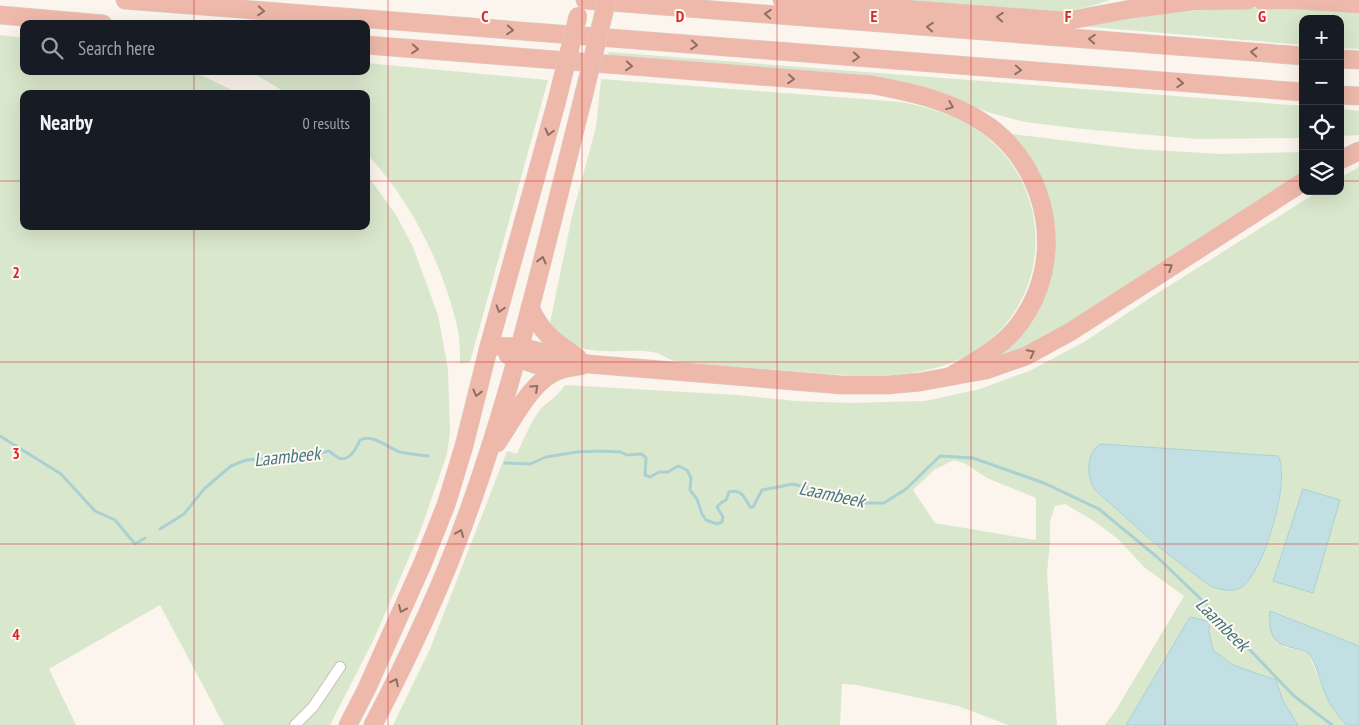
<!DOCTYPE html>
<html lang="en">
<head>
<meta charset="utf-8">
<style>
  body { margin:0; font-family:"PT Sans Narrow",sans-serif; background:#20242c; color:#f1f3f6 }
  .controls { position:absolute; right:15px; top:15px; display:grid; overflow:hidden; border-radius:10px; box-shadow:0 5px 20px #0002 }
  .controls button { width:45px; height:45px; display:grid; place-items:center; padding:0; border:0; border-bottom:1px solid #363941; background:#171b24; color:#f1f3f6; font:25px sans-serif }
  .list { margin:0; padding:0; list-style:none }
  h2 { display:flex; justify-content:space-between; align-items:center; height:65px; margin:0; padding:0 20px; font-size:21px }
  h2 small { font-size:16px; font-weight:400; color:#9ea1a6 }
  .icon { flex:none; width:28px; height:28px; fill:none; stroke:currentColor; stroke-width:2; stroke-linecap:round; stroke-linejoin:round }
  .map { position:relative; flex:none; width:1359px; height:725px; overflow:hidden }
  .search { position:absolute; background:#171b24; box-shadow:0 5px 20px #0002; left:20px; top:20px; width:350px; height:55px; display:flex; align-items:center; gap:12px; box-sizing:border-box; padding:0 18px; border-radius:10px; color:#9ea1a6; font-size:19px }
  .panel { position:absolute; background:#171b24; box-shadow:0 5px 20px #0002; left:20px; top:90px; width:350px; height:140px; border-radius:10px }
  .map>svg:first-child { display:block }
  .green { fill:#d9e8cc; fill-rule:evenodd }
  .water { fill:#c2e0e3; stroke:#aad0d4 }
  .lines { fill:none; stroke-linecap:round; stroke-linejoin:round }
  .stream { stroke:#aad0d4; stroke-width:3 }
  .street-casing { stroke:#cdbdb3; stroke-width:12 }
  .highway-casing { stroke:#d8d1ce; stroke-width:19 }
  .street { stroke:#fff; stroke-width:10 }
  .highway { stroke:#eeb9ab; stroke-width:18 }
  .highway-bridge-casing { stroke:#d8d1ce; stroke-width:19; stroke-linecap:butt }
  .highway-bridge { stroke:#eeb9ab; stroke-width:18 }
  .oneway { stroke:#8d6f63 }
  .grid { fill:none; stroke:#d62828; stroke-width:1; stroke-opacity:0.55 }
  .labels { text-anchor:middle; dominant-baseline:central; stroke-width:4; stroke-linejoin:round; paint-order:stroke }
  .water-label { font-size:19px; font-style:italic; fill:#49787f; stroke:#fef9f3 }
  .grid-label { font-size:16px; text-anchor:middle; font-weight:bold; fill:#d62828; stroke:#fef9f3; stroke-width:4; stroke-linejoin:round; paint-order:stroke }
</style>
</head>
<body>
<div class="map">
<svg width="1359" height="725" viewBox="0 0 1359 725">
  <rect width="100%" height="100%" fill="#fbf5ed"/>
  <g class="green">
    <path d="M 858,0 L 1110,0 C 1084,9 1067,12 1040,12 Z"/>
    <polygon points="1263,7 1359,12 1359,49 1340,48 1340,19 1303,19 1303,45 1080,26 1120,17 1193,11"/>
    <polygon points="0,35 24,38 24,71 185,71 203,76 240,94 24,94 24,226 366,226 366,176 373,183 396,215 413,247 438,315 448,369 450,432 447,454 420,532 374,639 330,725 224,725 160,605 49,669 76,725 0,725"/>
    <polygon points="609,52 1303,106 1303,138 1197,139 1082,129 1025,122 991,113 949,97 607,59"/>
    <path d="M 366,63 L 548,80 L 470,362 L 460,364 C 460,353 460,341 458,330 C 443,265 412,202 366,153 L 366,94 L 288,94 L 253,73 L 253,71 L 366,71 Z"/>
    <path d="M 601,79 L 902,102 C 925,107 948,113 969,125 C 1055,175 1059,299 973,352 C 914,388 830,373 765,369 C 744,368 723,366 703,364 C 694,363 684,363 675,361 C 669,360 663,355 657,353 C 631,347 596,357 572,344 C 564,339 557,333 549,328 L 572,216 L 596,127 Z"/>
    <polygon points="1340,109 1359,111 1359,135 1340,136"/>
    <polygon points="1011,134 1135,149 1221,154 1303,152 1303,177 1066,328 1003,360 986,364 1051,260"/>
    <path d="M 1359,167 L 1359,646 L 1270,612 L 1284,647 L 1302,650 L 1309,654 L 1324,692 L 1334,711 L 1347,725 L 1298,725 L 1283,701 L 1276,680 L 1233,665 L 1213,650 L 1209,631 L 1190,617 L 1126,725 L 1105,725 L 1116,710 L 1184,596 L 1144,567 L 1118,539 L 1094,521 L 1065,504 L 1055,506 L 1050,521 L 1050,543 L 1047,573 L 1057,725 L 1008,725 L 958,706 L 857,685 L 842,684 L 840,725 L 393,725 L 430,649 L 507,451 L 517,454 C 523,441 529,426 537,414 C 544,403 558,397 565,385 L 737,395 L 796,401 L 850,403 L 925,401 L 980,389 L 1029,371 L 1084,342 L 1153,296 L 1319,191 L 1340,191 L 1340,178 ZM 1101,444 L 1278,456 C 1293,480 1263,580 1236,589 C 1228,592 1218,589 1210,586 L 1159,547 L 1095,490 C 1084,470 1090,462 1101,444 ZM 954,460 L 966,464 L 987,478 L 1036,498 L 1036,540 L 935,523 L 913,490 L 934,470 Z"/>
  </g>
  <g class="water">
    <path d="M 1101,444 L 1278,456 C 1292,479 1263,576 1240,588 C 1231,593 1218,589 1210,586 L 1159,547 L 1095,490 C 1086,477 1086,452 1101,444 Z"/>
    <polygon points="1303,489 1340,500 1313,593 1273,581"/>
    <path d="M 1270,611 L 1359,646 L 1359,725 L 1347,725 C 1337,715 1330,706 1325,693 C 1320,683 1316,661 1308,653 C 1305,650 1298,649 1294,648 C 1271,644 1269,632 1270,611 Z"/>
    <polygon points="1190,617 1210,622 1209,631 1213,650 1233,665 1276,680 1283,701 1298,725 1126,725"/>
  </g>
  <g class="lines">
    <g class="stream">
      <polyline points="0,436 61,474 95,511 115,520 135,544 145,538"/>
      <path d="M 505,463 L 530,464 L 546,457 L 577,452 L 599,451 L 621,452 L 627,455 L 642,454 L 646,458 L 645,475 L 650,477 L 659,472 L 668,472 L 678,466 L 687,470 L 691,478 L 690,490 L 697,499 L 702,514 L 706,520 L 717,524 L 722,522 L 723,517 L 717,507 L 722,502 L 726,500 L 729,492 C 742,488 745,499 750,507 L 753,507 L 762,490 L 793,484 L 862,503 L 884,503 L 906,489 L 940,456 L 973,458 L 1044,483 L 1099,509 L 1157,557 L 1206,604 L 1294,696 L 1332,725"/>
      <path d="M 160,529 L 184,514 L 204,489 L 231,466 L 246,460 L 271,458 L 284,454 L 293,456 L 305,456 L 329,451 C 332,453 336,457 339,458 C 350,462 357,447 360,440 C 372,433 388,448 400,452 C 409,454 418,455 428,456"/>
    </g>
    <g class="street-casing">
      <polyline id="street" points="295,725 313,707 340,667"/>
    </g>
    <g class="highway-casing">
      <g id="highway">
        <polyline points="125,0 1303,92"/>
        <polyline points="585,0 1303,56"/>
        <polyline points="782,0 1066,21 1131,9 1193,1 1248,0"/>
        <polyline points="1261,0 1298,0 1359,4"/>
        <polyline points="0,15 103,24"/>
        <path d="M 366,45 L 873,85 C 915,93 952,101 987,125 C 1050,169 1066,261 1020,323 C 1003,347 975,361 951,376"/>
        <polyline points="1340,59 1359,60"/>
        <polyline points="1340,95 1359,96"/>
        <polyline points="1340,160 1359,151"/>
        <path d="M 530,307 C 541,333 555,342 577,357"/>
        <polyline points="489,346 521,347 588,364 842,385 888,385 920,382 986,370 1026,356 1070,332 1303,182"/>
        <polyline points="508,355 537,365 559,370"/>
        <path d="M 497,443 C 513,420 532,379 560,370 C 567,367 576,367 583,365"/>
        <polyline points="348,725 367,688 422,565 446,505 464,446 489,346 556,104"/>
        <path d="M 373,725 C 408,658 441,589 466,518 C 515,384 546,244 581,106"/>
      </g>
    </g>
    <use href="#street" class="street"/>
    <use href="#highway" class="highway"/>
    <g class="highway-bridge-casing">
      <g id="highway-bridge">
        <polyline points="556,104 578,16"/>
        <polyline points="581,106 607,0"/>
      </g>
    </g>
    <use href="#highway-bridge" class="highway-bridge"/>
  </g>
  <defs><path id="oneway-chevron" d="M-2-3.5L2.5 0L-2 3.5" fill="none" stroke-width="1.6" stroke-linecap="round" stroke-linejoin="round" transform="scale(1.25)"/></defs>
  <g class="oneway">
    <use href="#oneway-chevron" transform="translate(261 11) rotate(4)"/>
    <use href="#oneway-chevron" transform="translate(768 14) rotate(-176)"/>
    <use href="#oneway-chevron" transform="translate(1000 17) rotate(-176)"/>
    <use href="#oneway-chevron" transform="translate(930 27) rotate(-176)"/>
    <use href="#oneway-chevron" transform="translate(510 30) rotate(4)"/>
    <use href="#oneway-chevron" transform="translate(1092 39) rotate(-176)"/>
    <use href="#oneway-chevron" transform="translate(694 45) rotate(5)"/>
    <use href="#oneway-chevron" transform="translate(415 49) rotate(5)"/>
    <use href="#oneway-chevron" transform="translate(1254 52) rotate(-176)"/>
    <use href="#oneway-chevron" transform="translate(856 57) rotate(5)"/>
    <use href="#oneway-chevron" transform="translate(629 66) rotate(5)"/>
    <use href="#oneway-chevron" transform="translate(1018 70) rotate(4)"/>
    <use href="#oneway-chevron" transform="translate(791 79) rotate(5)"/>
    <use href="#oneway-chevron" transform="translate(1180 83) rotate(4)"/>
    <use href="#oneway-chevron" transform="translate(950 106) rotate(22)"/>
    <use href="#oneway-chevron" transform="translate(549 132) rotate(105)"/>
    <use href="#oneway-chevron" transform="translate(542 260) rotate(-76)"/>
    <use href="#oneway-chevron" transform="translate(1169 267) rotate(-33)"/>
    <use href="#oneway-chevron" transform="translate(500 309) rotate(106)"/>
    <use href="#oneway-chevron" transform="translate(1031 353) rotate(-27)"/>
    <use href="#oneway-chevron" transform="translate(535 388) rotate(-42)"/>
    <use href="#oneway-chevron" transform="translate(477 393) rotate(104)"/>
    <use href="#oneway-chevron" transform="translate(460 533) rotate(-68)"/>
    <use href="#oneway-chevron" transform="translate(402 609) rotate(114)"/>
    <use href="#oneway-chevron" transform="translate(395 682) rotate(-63)"/>
  </g>
  <path class="grid" d="M 194,0 L 194,24M 388,0 L 388,725M 582,0 L 582,725M 777,0 L 777,725M 971,0 L 971,725M 1165,0 L 1165,725M 194,71 L 194,94M 0,181 L 24,181M 366,181 L 1303,181M 1340,181 L 1359,181M 194,226 L 194,725M 0,362 L 1359,362M 0,544 L 1359,544"/>
  <g class="labels">
    <g class="water-label">
      <text transform="translate(287 456) rotate(-6)">Laambeek</text>
      <text transform="translate(832 494) rotate(12)">Laambeek</text>
      <text transform="translate(1223 624) rotate(45)">Laambeek</text>
    </g>
  </g>
  <g class="grid-label">
    <text x="485" y="22">C</text>
    <text x="680" y="22">D</text>
    <text x="874" y="22">E</text>
    <text x="1068" y="22">F</text>
    <text x="1262" y="22">G</text>
    <text x="16" y="278">2</text>
    <text x="16" y="459">3</text>
    <text x="16" y="640">4</text>
  </g>
</svg>
<div class="controls">
<button>+</button>
<button>−</button>
<button><svg class="icon" aria-label="locate" viewBox="0 0 24 24"><circle cx="12" cy="12" r="6"/><path d="M12 2v4M12 18v4M2 12h4M18 12h4"/></svg></button>
<button><svg class="icon" aria-label="layers" viewBox="0 0 24 24"><path d="M12 4l9 5-9 5-9-5zM3 14l9 5 9-5"/></svg></button>
</div>
<div class="search"><svg class="icon" aria-label="search" viewBox="0 0 24 24"><circle cx="10" cy="10" r="6"/><path d="M15 15l6 6"/></svg>Search here</div>
<section class="panel">
<h2>Nearby<small>0 results</small></h2>
<ul class="list">
</ul>
</section>
</div>
</body>
</html>
